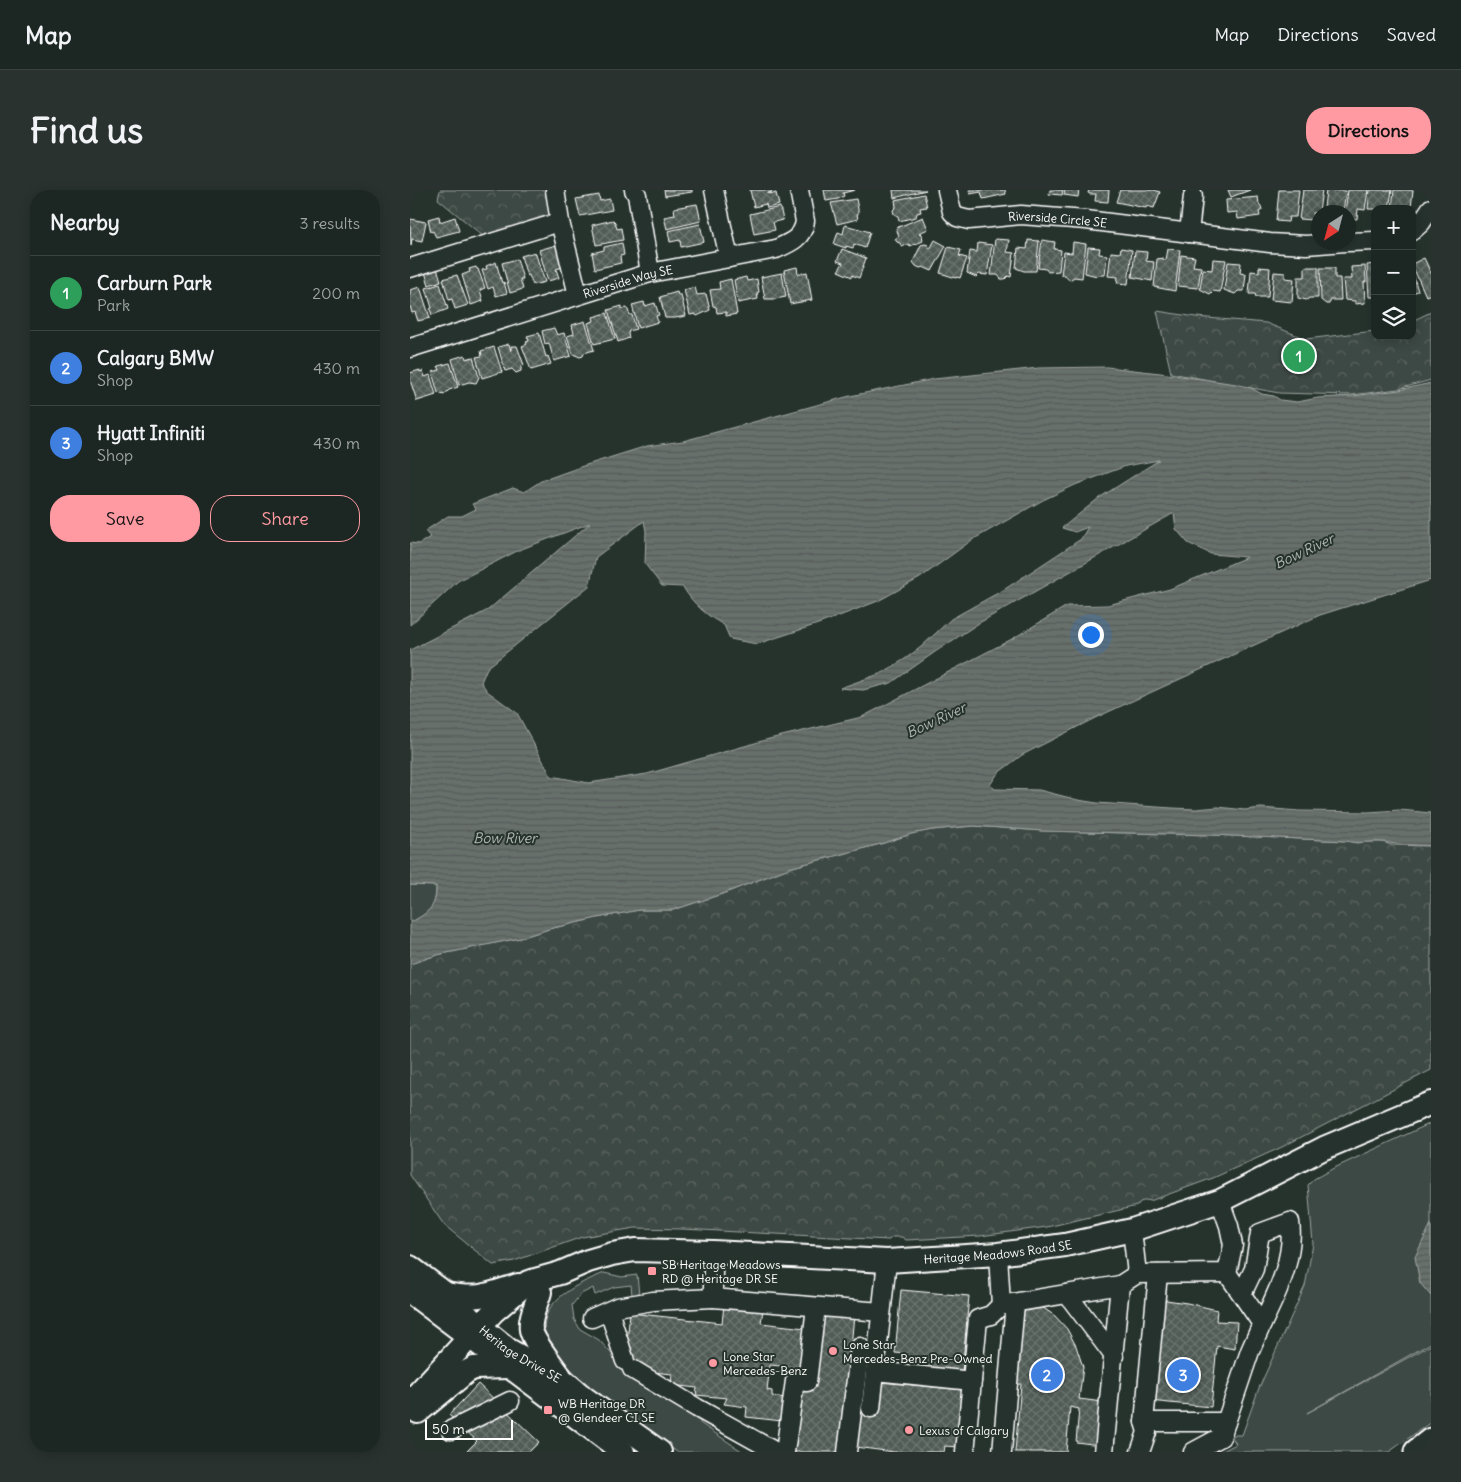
<!DOCTYPE html>
<html lang="en">
<head>
<meta charset="utf-8">
<style>
  body { margin:0; font-family:Delius,sans-serif; background:#29322f; color:#f1f3f6 }
  .controls { position:absolute; right:15px; top:15px; display:grid; overflow:hidden; border-radius:10px; box-shadow:0 2px 12px #0003 }
  .controls button { width:45px; height:45px; display:grid; place-items:center; padding:0; border:0; border-bottom:1px solid #3a4340; background:#1c2622; color:#f1f3f6; font:25px sans-serif }
  .compass { position:absolute; left:901px; top:15px; width:45px; height:45px; border-radius:50%; background:#1c2622; box-shadow:0 2px 12px #0003; rotate:216deg }
  .scale { position:absolute; left:15px; bottom:12px; width:88px; box-sizing:border-box; padding-left:5px; border:2px solid #fff; border-top:0; font-size:14px; line-height:18px; white-space:nowrap; color:#fff; -webkit-text-stroke:4px #26332d; paint-order:stroke }
  .you { position:absolute; left:680px; top:444px; width:18px; height:18px; margin:-12px; border:4px solid #fff; border-radius:50%; background:#1a73e8; box-shadow:0 0 0 8px #1a73e833 }
  .badge { display:grid; place-items:center; width:32px; height:32px; border-radius:50%; background:#ff9aa2; color:#fff; font-size:16px; font-weight:700 }
  .pin { position:absolute; translate:-50% -50%; border:2px solid #fff; box-shadow:0 1px 5px #0006 }
  .list { margin:0; padding:0; list-style:none }
  h2 { display:flex; justify-content:space-between; align-items:center; height:65px; margin:0; padding:0 20px; font-size:21px }
  h2 small { font-size:16px; font-weight:400; color:#a0a5a5 }
  .list li { display:grid; grid-template-columns:32px 1fr auto; gap:15px; align-items:center; box-sizing:border-box; height:75px; padding:0 20px; border-top:1px solid #3a4340 }
  .list b { display:block; font-size:19px; white-space:nowrap }
  .list p { margin:0; font-size:16px; white-space:nowrap; color:#a0a5a5 }
  .list em { font-size:16px; font-style:normal; color:#a0a5a5 }
  .actions { display:flex; gap:10px; padding:15px 20px }
  .actions a { flex:1; padding:11px 0; border:1px solid #ff9aa2; border-radius:20px; text-align:center; font-size:18px; color:#ff9aa2 }
  .actions .main { background:#ff9aa2; color:#111 }
  .icon { flex:none; width:28px; height:28px; fill:none; stroke:currentColor; stroke-width:2; stroke-linecap:round; stroke-linejoin:round }
  .map { position:relative; flex:none; width:1021px; height:1262px; overflow:hidden; border-radius:20px }
  header { display:flex; align-items:center; gap:30px; box-sizing:border-box; height:70px; padding:0 25px; background:#1c2622; border-bottom:1px solid #3a4340 }
  header strong { font-size:24px }
  nav { display:flex; gap:28px; margin-inline-start:auto; font-size:18px }
  .intro { display:flex; align-items:center; justify-content:space-between; box-sizing:border-box; height:120px; padding:0 30px }
  h1 { margin:0; font-size:35px }
  .button { padding:12px 22px; border-radius:20px; background:#ff9aa2; color:#111; font-size:18px; font-weight:700 }
  main { display:flex; gap:30px; padding:0 30px }
  aside { flex:1; background:#1c2622; border-radius:20px; box-shadow:0 2px 12px #0003 }
  .map>svg:first-child { display:block }
  .green { fill:#3e4944; stroke:#9ea4a2 }
  .park { fill:url(#park-crowns); stroke:#9ea4a2 }
  .water { fill:url(#water-rules); stroke:#a4a9a7; fill-rule:evenodd }
  .building { fill:url(#building-cross-hatch); stroke:#fff }
  .lines { fill:none; stroke-linecap:round; stroke-linejoin:round }
  .minor-casing { stroke:#fff; stroke-width:21 }
  .major-casing { stroke:#fff; stroke-width:26 }
  .highway-casing { stroke:#fff; stroke-width:29 }
  .minor { stroke:#26332d; stroke-width:18 }
  .major { stroke:#26332d; stroke-width:22 }
  .highway { stroke:#26332d; stroke-width:25 }
  .poi-dot { fill:#ff9aa2; stroke:#26332d; stroke-width:2 }
  .labels { text-anchor:middle; dominant-baseline:central; stroke-width:4; stroke-linejoin:round; paint-order:stroke }
  .street-label { font-size:12px; fill:#fff; stroke:#26332d }
  .poi-label { font-size:12px; fill:#fff; stroke:#26332d; text-anchor:start }
  .water-label { font-size:14px; font-style:italic; fill:#b3b8b6; stroke:#26332d }
</style>
</head>
<body>
<header>
<strong>Map</strong>
<nav><a>Map</a><a>Directions</a><a>Saved</a></nav>
</header>
<div class="intro"><h1>Find us</h1><a class="button">Directions</a></div>
<main>
<aside>
<h2>Nearby<small>3 results</small></h2>
<ul class="list">
<li><span class="badge" style="background:#2e9e5b">1</span><div><b>Carburn Park</b><p>Park</p></div><em>200 m</em></li>
<li><span class="badge" style="background:#3f7fe0">2</span><div><b>Calgary BMW</b><p>Shop</p></div><em>430 m</em></li>
<li><span class="badge" style="background:#3f7fe0">3</span><div><b>Hyatt Infiniti</b><p>Shop</p></div><em>430 m</em></li>
</ul>
<div class="actions"><a class="main">Save</a><a>Share</a></div>
</aside>
<div class="map">
<svg width="1021" height="1262" viewBox="0 0 1021 1262">
  <defs>
    <pattern id="park-crowns" width="20" height="18" patternUnits="userSpaceOnUse" patternTransform="scale(1.25)"><rect width="20" height="18" fill="#3e4944"/><path d="M2 6a3 3 0 1 1 6 0M12 15a3 3 0 1 1 6 0" fill="none" stroke="#5b6460"/></pattern>
    <pattern id="water-rules" width="6" height="5" patternUnits="userSpaceOnUse" patternTransform="scale(1.25)"><rect width="6" height="5" fill="#67706c"/><path d="M0 2.5h6" fill="none" stroke="#575a59"/></pattern>
    <pattern id="building-cross-hatch" width="8" height="8" patternUnits="userSpaceOnUse" patternTransform="scale(1.25)"><rect width="8" height="8" fill="#515c57"/><path d="M0 0l8 8M0 8l8-8" fill="none" stroke="#6b7470"/></pattern>
  </defs>
  <rect width="100%" height="100%" fill="#26332d"/>
  <filter id="ink" filterUnits="userSpaceOnUse"><feTurbulence type="fractalNoise" baseFrequency=".02" numOctaves="2"/><feDisplacementMap in="SourceGraphic" scale="10" xChannelSelector="R" yChannelSelector="G"/><feConvolveMatrix kernelMatrix="1 2 1 2 8 2 1 2 1" color-interpolation-filters="sRGB"/></filter>
  <g filter="url(#ink)">
    <g class="green">
      <path d="M 0,695 L 26,696 C 26,720 19,722 0,733 Z"/>
      <polygon points="1021,933 1021,1153 897,1223 1021,1155 1021,1232 979,1262 811,1262 826,1254 821,1245 832,1245 849,1198 895,1096 903,1054 898,995 904,989 922,979"/>
      <path d="M 194,1083 L 212,1087 L 227,1085 L 229,1105 L 222,1105 L 221,1095 L 204,1097 L 185,1105 L 183,1098 L 171,1104 L 162,1115 L 164,1129 L 170,1139 L 189,1150 L 208,1171 L 290,1225 L 290,1233 L 333,1262 L 267,1262 L 180,1198 L 151,1169 L 132,1144 L 135,1143 C 129,1110 170,1093 194,1083 Z"/>
    </g>
    <g class="park">
      <polygon points="30,0 137,0 141,27 73,46 28,9"/>
      <polygon points="747,121 786,127 856,133 896,149 965,141 965,146 1002,146 1002,131 1021,122 1021,190 988,199 942,205 869,203 761,183"/>
      <polygon points="563,636 633,641 802,645 936,651 947,653 953,652 973,652 981,655 1021,656 1021,880 872,957 803,988 740,1011 737,1010 730,1012 727,1016 637,1037 570,1046 496,1050 492,1047 482,1047 479,1050 272,1039 225,1038 172,1047 104,1071 83,1075 34,1035 0,985 0,774 27,765 110,748 139,739 187,728 229,720 263,720 315,703 379,678 474,653 501,644 522,640"/>
    </g>
    <g class="water">
      <path d="M 697,177 L 750,183 L 826,194 L 841,198 L 852,204 L 864,206 L 870,210 L 887,212 L 908,208 L 943,206 L 989,200 L 1021,193 L 1021,390 L 910,425 L 685,528 L 612,565 L 588,583 L 580,595 L 585,599 L 629,600 L 668,610 L 687,613 L 762,618 L 786,619 L 808,617 L 835,620 L 851,618 L 889,621 L 958,622 L 990,620 L 1021,623 L 1021,656 C 1005,655 988,655 973,652 C 960,651 948,654 936,651 L 802,645 L 633,641 L 563,636 L 522,640 L 501,644 L 474,653 L 379,678 L 315,703 L 263,720 L 229,720 L 187,728 L 139,739 L 110,748 L 27,765 L 0,774 L 0,733 C 17,723 27,718 26,696 L 0,695 L 0,460 L 78,420 L 180,333 L 109,360 L 48,391 L 0,435 L 0,353 L 9,354 L 20,347 L 15,341 L 38,326 L 52,326 L 66,319 L 62,314 L 103,298 L 114,302 L 131,291 L 173,276 L 237,256 L 273,251 L 440,206 L 524,189 L 629,178 ZM 749,270 L 689,308 L 652,338 L 665,342 L 678,337 L 671,349 L 595,399 L 541,429 L 511,457 L 495,469 L 472,483 L 430,498 L 453,500 L 481,493 L 525,462 L 569,433 L 764,323 L 766,339 L 778,353 L 801,364 L 837,367 L 760,399 L 698,415 L 657,416 L 602,449 L 452,527 L 359,549 L 237,584 L 179,593 L 141,586 L 107,523 L 77,501 L 71,492 L 77,478 L 179,396 L 186,367 L 234,331 L 236,341 L 235,374 L 252,396 L 273,397 C 283,414 297,426 314,435 L 320,449 L 347,454 L 411,433 L 468,411 L 510,388 L 562,350 L 633,310 L 665,295 L 716,276 Z"/>
      <polygon points="1021,1034 1021,1106 1010,1093 1005,1067"/>
    </g>
    <g class="building">
      <polygon points="254,0 282,0 282,2 255,6"/>
      <polygon points="340,0 361,0 362,2 358,3 358,4 366,3 369,15 357,18 356,14 344,17"/>
      <polygon points="414,0 445,0 433,3 434,6 428,9 416,11"/>
      <polygon points="483,0 516,0 484,8"/>
      <polygon points="559,0 595,0 596,4 573,9 571,2 560,4"/>
      <polygon points="640,0 653,0 652,5 639,4"/>
      <polygon points="655,0 669,0 668,7 654,5"/>
      <polygon points="679,0 699,0 698,12 685,11 686,4 680,4 678,3"/>
      <polygon points="710,0 744,0 750,2 744,18 737,16 736,18 706,12"/>
      <polygon points="818,0 840,0 821,7"/>
      <polygon points="869,0 889,0 886,27 879,27 878,32 866,31"/>
      <polygon points="893,0 912,0 909,22 903,23 902,30 889,29"/>
      <polygon points="916,0 936,1 933,22 920,22 920,19 914,18"/>
      <polygon points="938,0 958,0 955,20 948,19 947,29 938,28 938,22 935,22"/>
      <polygon points="960,0 982,0 979,19 958,19"/>
      <polygon points="984,0 1003,0 1001,18 982,19"/>
      <polygon points="514,4 517,17 510,18 511,22 507,23 506,27 489,31 488,26 484,24 483,20 486,17 485,10"/>
      <polygon points="189,5 190,11 200,9 202,20 170,26 166,9"/>
      <polygon points="848,7 849,14 851,16 852,20 849,22 850,26 828,29 827,22 817,23 816,10"/>
      <polygon points="446,9 448,19 448,24 447,24 448,29 427,34 421,13"/>
      <polygon points="287,14 291,31 257,39 254,27 265,25 264,18"/>
      <polygon points="370,17 373,30 363,32 365,40 344,44 340,24"/>
      <polygon points="29,26 30,32 45,27 49,41 26,47 23,41 21,42 18,29"/>
      <polygon points="513,27 518,39 509,43 512,44 513,51 500,56 499,54 492,57 490,53 487,52 485,49 489,46 486,38"/>
      <polygon points="0,29 16,32 12,51 2,49 1,56"/>
      <polygon points="203,30 205,32 207,39 211,38 213,50 186,55 182,35"/>
      <polygon points="290,34 294,52 271,57 270,50 260,52 258,41"/>
      <polygon points="435,35 460,42 455,58 444,54 443,58 436,56 436,58 424,54 428,42 433,44"/>
      <polygon points="585,49 599,50 597,62 604,63 601,87 598,86 595,89 591,89 588,85 581,85"/>
      <polygon points="525,50 536,56 522,81 513,77 510,78 506,76 503,72 511,55 515,54 518,55 520,59"/>
      <polygon points="618,50 629,51 626,81 614,81 606,78 608,58 617,59"/>
      <polygon points="632,50 645,52 644,59 651,60 649,81 638,82 636,79 628,78"/>
      <polygon points="663,52 676,54 672,88 664,87 660,90 658,89 655,85 651,85 654,62 662,63"/>
      <polygon points="212,53 214,65 210,66 211,73 185,79 182,63 194,60 194,57"/>
      <polygon points="568,53 582,55 577,85 569,84 566,87 557,83 560,61 567,62"/>
      <polygon points="146,55 153,77 146,79 149,88 138,91 129,60"/>
      <polygon points="538,57 551,60 549,66 557,68 550,88 547,87 546,88 530,83"/>
      <polygon points="678,57 690,58 689,64 697,65 695,85 689,85 687,86 675,83"/>
      <polygon points="711,58 722,60 718,94 707,93 708,87 698,86 701,62 710,63"/>
      <polygon points="432,59 456,68 449,88 442,85 442,87 428,81 433,73 427,71"/>
      <polygon points="758,59 770,60 765,101 744,97 747,69 753,68 753,70 756,70"/>
      <polygon points="725,61 737,62 736,71 744,72 742,91 722,87"/>
      <polygon points="125,62 135,92 123,95 119,85 117,86 111,66"/>
      <polygon points="771,65 785,67 783,76 791,77 788,98 768,96"/>
      <polygon points="1014,68 1021,83 1021,104 1016,106 1002,75 1002,74"/>
      <polygon points="107,69 113,89 110,89 113,99 100,103 92,73"/>
      <polygon points="803,69 816,70 810,102 803,101 800,104 790,99 793,79 802,80"/>
      <polygon points="86,72 92,93 94,92 97,103 86,106 83,97 78,99 72,80 77,79 76,76"/>
      <polygon points="818,72 831,73 830,83 836,84 834,101 828,101 825,104 814,100"/>
      <polygon points="965,74 965,107 959,107 957,75"/>
      <polygon points="955,76 956,92 954,92 955,113 945,114 945,111 935,110 933,89 942,89 941,77"/>
      <polygon points="66,77 67,79 68,79 75,98 70,100 73,111 61,115 52,85 60,82 59,79"/>
      <polygon points="387,77 388,84 397,82 402,110 380,114 374,80"/>
      <polygon points="849,77 860,78 858,107 846,107 845,104 839,104 841,81 849,82"/>
      <polygon points="895,77 908,77 908,108 899,108 897,110 888,108 888,87 895,87"/>
      <polygon points="27,78 31,91 19,95 15,82"/>
      <polygon points="910,78 925,78 925,88 930,88 931,110 921,110 919,114 916,114 911,110"/>
      <polygon points="1002,81 1008,101 1002,103"/>
      <polygon points="864,82 875,83 875,88 884,89 882,112 861,110"/>
      <polygon points="372,83 376,107 365,109 355,109 351,87"/>
      <polygon points="47,85 58,115 45,119 42,109 39,110 33,89"/>
      <polygon points="336,87 337,91 347,89 349,102 347,103 348,109 328,113 324,90"/>
      <polygon points="321,89 327,124 316,126 316,122 307,123 306,117 303,116 300,100 310,99 309,92"/>
      <polygon points="30,94 38,119 22,125 20,119 22,118 16,98"/>
      <polygon points="10,97 20,128 8,131 5,122 2,123 0,116 0,100"/>
      <polygon points="285,97 287,105 296,104 300,120 287,126 285,124 280,125 274,100"/>
      <polygon points="267,102 268,105 271,105 276,126 265,128 255,128 250,107"/>
      <polygon points="234,112 235,116 245,113 249,125 246,126 248,132 228,138 222,115"/>
      <polygon points="212,116 212,119 217,118 220,125 222,125 226,139 219,141 218,144 219,148 208,152 198,120"/>
      <polygon points="197,123 205,149 184,154 178,133 184,131 183,127"/>
      <polygon points="175,131 184,160 174,163 173,166 170,167 163,164 157,146 164,144 162,135"/>
      <polygon points="144,138 147,145 154,143 161,166 144,171 139,153 135,154 132,141"/>
      <polygon points="129,143 136,167 138,166 141,174 121,180 112,156 117,154 116,152 119,151 117,146"/>
      <polygon points="99,154 101,161 101,156 107,156 114,175 111,176 111,181 106,183 102,179 95,181 88,157"/>
      <polygon points="84,157 92,182 72,188 66,167 72,166 71,161"/>
      <polygon points="55,165 56,169 63,167 69,187 66,193 59,192 49,195 42,169"/>
      <polygon points="40,173 48,197 39,200 34,205 28,203 22,182 30,180 28,176"/>
      <polygon points="10,180 10,182 13,181 15,187 20,185 26,205 7,211 0,190 0,183"/>
      <polygon points="491,1100 559,1106 552,1183 495,1178 496,1164 485,1163"/>
      <polygon points="749,1109 777,1113 807,1120 806,1131 827,1132 825,1159 807,1156 801,1217 739,1211"/>
      <polygon points="314,1115 353,1119 351,1133 395,1138 391,1178 360,1175 357,1200 362,1201 362,1206 375,1208 372,1231 336,1227 337,1217 314,1214 317,1208 286,1205 287,1198 261,1195 262,1184 214,1179 220,1123 312,1133"/>
      <polygon points="611,1116 632,1117 645,1126 657,1139 666,1156 673,1177 669,1209 693,1212 690,1255 666,1252 669,1219 660,1217 656,1262 605,1262 611,1194 601,1194"/>
      <polygon points="409,1121 444,1125 431,1262 383,1262 389,1198"/>
      <polygon points="470,1192 555,1200 549,1257 535,1256 534,1262 484,1262 445,1257 448,1222 467,1224"/>
      <polygon points="68,1194 129,1252 119,1262 56,1262 67,1251 39,1225"/>
    </g>
    <g class="lines">
      <g class="minor-casing">
        <g id="minor">
          <polyline points="145,0 150,32 168,105"/>
          <polyline points="224,0 227,5 240,83"/>
          <polyline points="304,0 319,68"/>
          <path id="s1" d="M 537,0 L 542,22 L 547,27 L 559,30 L 611,25 L 676,30 L 860,53 L 896,55 L 935,52"/>
          <polyline points="1002,41 1011,33 1021,18"/>
          <polyline points="779,43 783,6"/>
          <polyline points="938,52 965,51"/>
          <polyline points="0,78 150,32"/>
          <path id="s2" d="M 0,158 L 240,83 L 366,59 C 380,53 393,48 395,31 L 389,0"/>
          <polyline points="722,1040 727,1084"/>
          <polyline points="303,1062 303,1108 471,1122"/>
          <polyline points="588,1064 591,1115 710,1095 727,1084 817,1083 823,1055 819,1036 810,1011"/>
          <path d="M 817,1083 L 852,1134 C 867,1103 885,1068 880,1032 L 850,1043 L 844,1079 L 832,1104"/>
          <polyline points="657,1104 704,1166"/>
          <polyline points="199,1121 215,1171"/>
          <polyline points="182,1128 207,1117 243,1111 303,1108"/>
          <polyline points="222,1179 287,1218 366,1262"/>
          <polyline points="465,1181 562,1191"/>
          <polyline points="461,1218 477,1071"/>
          <polyline points="734,1232 816,1232"/>
          <polyline points="41,1240 100,1211"/>
          <polyline points="375,1262 385,1191 397,1192 406,1117"/>
          <polyline points="437,1262 450,1157"/>
          <polyline points="555,1262 568,1129 581,1125 591,1115"/>
          <polyline points="592,1262 605,1113"/>
          <polyline points="694,1262 710,1095"/>
          <polyline points="730,1262 737,1242 734,1232 748,1084"/>
          <polyline points="783,1262 811,1247 840,1161 852,1134"/>
        </g>
      </g>
      <g class="major-casing">
        <g id="major">
          <path id="s3" d="M 0,1077 L 36,1104 L 62,1130 L 99,1160 L 154,1191 L 173,1207 L 250,1262"/>
          <polyline points="0,1102 213,1262"/>
          <path d="M 130,1102 C 127,1113 119,1128 121,1140 C 123,1151 143,1176 150,1186"/>
          <path d="M 36,1104 C 69,1110 77,1105 108,1095"/>
          <path id="s4" d="M 0,1212 L 83,1122 L 118,1092 L 150,1083 L 178,1071 L 202,1064 L 225,1060 L 303,1062 L 477,1071 L 588,1064 L 655,1055 L 722,1040 L 810,1011 L 914,958 L 1021,913"/>
          <polyline points="8,1222 56,1182 64,1178 98,1177"/>
        </g>
      </g>
      <g class="highway-casing">
        <polyline id="highway" points="1007,1262 1021,1251"/>
      </g>
      <use href="#minor" class="minor"/>
      <use href="#major" class="major"/>
      <use href="#highway" class="highway"/>
    </g>
  </g>
  <g class="poi-dot">
    <rect x="237" y="1076" width="10" height="10" rx="2.5"/>
    <circle cx="423" cy="1161" r="5"/>
    <circle cx="303" cy="1173" r="5"/>
    <rect x="133" y="1215" width="10" height="10" rx="2.5"/>
    <circle cx="499" cy="1240" r="5"/>
  </g>
  <g class="labels">
    <g class="street-label">
      <text stroke="none"><textPath href="#s1" startOffset="131">Riverside Circle SE</textPath></text>
      <text stroke="none"><textPath href="#s2" startOffset="228">Riverside Way SE</textPath></text>
      <text stroke="none"><textPath href="#s4" startOffset="644">Heritage Meadows Road SE</textPath></text>
      <text stroke="none"><textPath href="#s3" startOffset="141">Heritage Drive SE</textPath></text>
    </g>
    <g class="poi-label">
      <text x="252" y="1074">SB Heritage Meadows<tspan x="252" dy="14">RD @ Heritage DR SE</tspan></text>
      <text x="433" y="1154">Lone Star<tspan x="433" dy="14">Mercedes-Benz Pre-Owned</tspan></text>
      <text x="313" y="1166">Lone Star<tspan x="313" dy="14">Mercedes-Benz</tspan></text>
      <text x="148" y="1213">WB Heritage DR<tspan x="148" dy="14">@ Glendeer CI SE</tspan></text>
      <text x="509" y="1240">Lexus of Calgary</text>
    </g>
    <g class="water-label">
      <text transform="translate(894 361) rotate(-25)">Bow River</text>
      <text transform="translate(526 530) rotate(-25)">Bow River</text>
      <text x="95" y="648">Bow River</text>
    </g>
  </g>
</svg>
<div class="controls">
<button>+</button>
<button>−</button>
<button><svg class="icon" aria-label="layers" viewBox="0 0 24 24"><path d="M12 4l9 5-9 5-9-5zM3 14l9 5 9-5"/></svg></button>
</div>
<svg class="compass" viewBox="-18 -18 36 36"><path d="M0-13l5 13h-10z" fill="#e53935"/><path d="M0 13l5-13h-10z" fill="#a0a5a5"/></svg>
<div class="scale">50 m</div>
<div class="you"></div>
<div class="pin badge" style="left:889px;top:166px;background:#2e9e5b">1</div>
<div class="pin badge" style="left:637px;top:1185px;background:#3f7fe0">2</div>
<div class="pin badge" style="left:773px;top:1185px;background:#3f7fe0">3</div>
</div>
</main>
</body>
</html>
